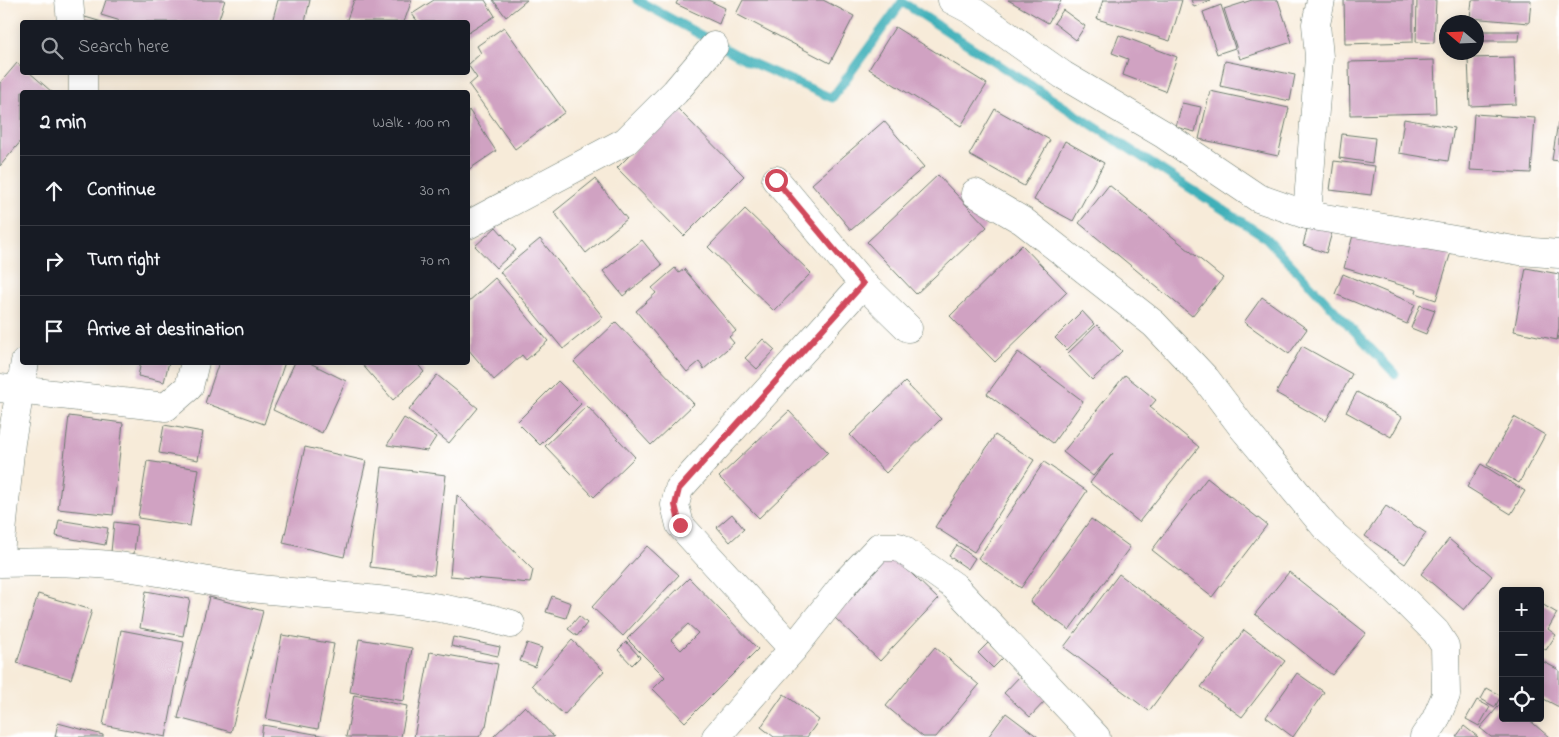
<!DOCTYPE html>
<html lang="en">
<head>
<meta charset="utf-8">
<style>
  body { margin:0; font-family:"Indie Flower",sans-serif; background:#242831; color:#f1f3f6 }
  .controls { position:absolute; right:15px; bottom:15px; display:grid; overflow:hidden; border-radius:5px; box-shadow:0 2px 12px #0003 }
  .controls button { width:45px; height:45px; display:grid; place-items:center; padding:0; border:0; border-bottom:1px solid #363941; background:#171b24; color:#f1f3f6; font:25px sans-serif }
  .compass { position:absolute; left:1439px; top:15px; width:45px; height:45px; border-radius:50%; background:#171b24; box-shadow:0 2px 12px #0003; rotate:289deg }
  .stop { position:absolute; width:15px; height:15px; margin:-11px; border:4px solid #d1495b; border-radius:50%; background:#fff }
  .stop.end { background:#d1495b; border-color:#fff; box-shadow:0 1px 5px #0008 }
  .list { margin:0; padding:0; list-style:none }
  h2 { display:flex; justify-content:space-between; align-items:center; height:65px; margin:0; padding:0 20px; font-size:21px }
  h2 small { font-size:16px; font-weight:400; color:#9ea1a6 }
  .list li { display:grid; grid-template-columns:32px 1fr auto; gap:15px; align-items:center; box-sizing:border-box; height:70px; padding:0 20px; border-top:1px solid #363941 }
  .list b { display:block; font-size:19px; white-space:nowrap }
  .list em { font-size:16px; font-style:normal; color:#9ea1a6 }
  .icon { flex:none; width:28px; height:28px; fill:none; stroke:currentColor; stroke-width:2; stroke-linecap:round; stroke-linejoin:round }
  .map { position:relative; flex:none; width:1559px; height:737px; overflow:hidden }
  .search { position:absolute; background:#171b24; box-shadow:0 2px 12px #0003; left:20px; top:20px; width:450px; height:55px; display:flex; align-items:center; gap:12px; box-sizing:border-box; padding:0 18px; border-radius:5px; color:#9ea1a6; font-size:19px }
  .panel { position:absolute; background:#171b24; box-shadow:0 2px 12px #0003; left:20px; top:90px; width:450px; height:275px; border-radius:5px }
  .map>svg:first-child { display:block }
  .lines { fill:none; stroke-linecap:round; stroke-linejoin:round }
  .stream { stroke:#3fb0b9; stroke-width:9 }
  .building { fill:#d0a2c2; fill-rule:evenodd }
  .minor-casing { stroke:#6b7a6e; stroke-width:29 }
  .minor { stroke:#fff; stroke-width:28 }
  .route { stroke:#d1495b; stroke-width:6 }
</style>
</head>
<body>
<div class="map">
<svg width="1559" height="737" viewBox="0 0 1559 737">
  <rect width="100%" height="100%" fill="#fff"/>
  <filter id="ink" filterUnits="userSpaceOnUse"><feTurbulence type="fractalNoise" baseFrequency=".02" numOctaves="2"/><feDisplacementMap in="SourceGraphic" scale="10" xChannelSelector="R" yChannelSelector="G"/><feConvolveMatrix kernelMatrix="1 2 1 2 8 2 1 2 1" color-interpolation-filters="sRGB"/></filter>
  <filter id="wash" filterUnits="userSpaceOnUse"><feTurbulence type="fractalNoise" baseFrequency=".0096" numOctaves="4" result="noise"/><feDisplacementMap in="SourceGraphic" scale="20" xChannelSelector="R" yChannelSelector="G"/><feGaussianBlur stdDeviation="1.12" result="paint"/><feColorMatrix in="noise" values="0 0 0 0 0 0 0 0 0 0 0 0 0 0 0 0 0 1.4 0 .05"/><feComposite in="paint" operator="in"/></filter>
  <g filter="url(#wash)">
    <rect width="100%" height="100%" fill="#f7ebd9"/>
    <g class="lines">
      <polyline class="stream" points="637,0 750,62 832,98 902,2 1264,236 1395,374"/>
    </g>
    <g id="blocks">
      <g class="building">
        <polygon points="106,0 225,0 218,22 124,22 101,15"/>
        <polygon points="278,0 310,0 305,22 272,22"/>
        <polygon points="354,0 412,0 404,22 346,22"/>
        <polygon points="434,0 485,0 495,16 468,33 468,22 418,22 412,14"/>
        <polygon points="493,0 527,0 506,17"/>
        <polygon points="678,0 708,0 725,8 719,24 676,4"/>
        <polygon points="743,0 823,0 854,16 830,63 736,14"/>
        <polygon points="1008,0 1059,0 1061,1 1048,23"/>
        <polygon points="1103,0 1182,0 1170,41 1097,19"/>
        <polygon points="1191,0 1211,0 1194,7"/>
        <polygon points="1252,0 1278,0 1292,42 1240,59 1224,9"/>
        <polygon points="1344,0 1413,0 1413,42 1345,44"/>
        <polygon points="1417,0 1436,0 1434,43 1416,42"/>
        <polygon points="1472,0 1531,0 1529,23 1470,18"/>
        <polygon points="1221,5 1235,48 1217,54 1203,12"/>
        <polygon points="1063,10 1085,26 1076,40 1054,23"/>
        <polygon points="85,17 102,22 84,22"/>
        <polygon points="504,27 565,112 515,149 469,85 477,78 468,65 481,53 477,46"/>
        <polygon points="895,27 987,84 961,126 869,69"/>
        <polygon points="1479,31 1520,31 1519,41 1478,41"/>
        <polygon points="1119,35 1177,57 1165,91 1123,75 1128,59 1112,53"/>
        <polygon points="1514,57 1516,104 1470,106 1468,58"/>
        <polygon points="1434,60 1436,113 1350,115 1349,62"/>
        <polygon points="1225,61 1295,75 1290,101 1220,86"/>
        <polygon points="17,63 22,67 22,72 29,72 52,92 22,92 22,140 0,166 0,83"/>
        <polygon points="1210,91 1289,108 1278,156 1199,139"/>
        <polygon points="1182,103 1201,107 1195,132 1176,127"/>
        <polygon points="677,108 744,176 684,236 617,168"/>
        <polygon points="995,109 1050,140 1024,186 969,155"/>
        <polygon points="469,110 496,151 468,170 468,111"/>
        <polygon points="1474,114 1535,118 1531,173 1470,170"/>
        <polygon points="1404,119 1454,128 1448,161 1399,153"/>
        <polygon points="884,121 924,167 851,230 812,184"/>
        <polygon points="1558,122 1559,122 1559,161 1552,160"/>
        <polygon points="1342,134 1375,138 1372,163 1339,158"/>
        <polygon points="1065,141 1104,163 1073,221 1034,200"/>
        <polygon points="1334,161 1375,166 1371,195 1330,190"/>
        <polygon points="938,175 987,227 916,294 867,242"/>
        <polygon points="595,179 627,219 586,253 554,212"/>
        <polygon points="1109,185 1223,278 1192,316 1079,223"/>
        <polygon points="745,209 811,273 774,311 708,247"/>
        <polygon points="1309,221 1333,229 1326,253 1303,245"/>
        <polygon points="496,227 516,250 496,268 475,246"/>
        <polygon points="1355,228 1451,252 1436,300 1416,293 1417,290 1344,268"/>
        <polygon points="540,239 603,317 563,349 500,272"/>
        <polygon points="642,240 662,265 623,296 603,271"/>
        <polygon points="1022,245 1067,292 995,362 950,316"/>
        <polygon points="675,268 679,273 684,269 736,331 729,337 734,343 704,369 699,362 687,372 636,311 656,293 652,288"/>
        <polygon points="1526,268 1559,274 1559,328 1557,340 1514,331"/>
        <polygon points="1343,274 1415,304 1407,324 1335,294"/>
        <polygon points="495,278 548,341 526,360 522,355 494,380 468,349 468,302"/>
        <polygon points="1262,297 1307,329 1289,354 1244,322"/>
        <polygon points="1420,305 1435,310 1426,334 1411,328"/>
        <polygon points="1082,311 1094,324 1067,350 1055,338"/>
        <polygon points="616,322 694,404 651,445 574,362"/>
        <polygon points="1097,325 1122,351 1092,380 1067,354"/>
        <polygon points="763,339 775,350 757,369 745,358"/>
        <polygon points="1302,346 1352,374 1326,421 1276,393"/>
        <polygon points="1018,352 1083,401 1053,443 987,394"/>
        <polygon points="141,362 169,362 164,382 138,376"/>
        <polygon points="219,362 285,362 264,424 205,403"/>
        <polygon points="295,362 308,362 346,381 322,433 273,410"/>
        <polygon points="360,362 416,362 424,372 393,400"/>
        <polygon points="437,375 478,408 449,443 409,410"/>
        <polygon points="1125,375 1156,400 1150,407 1199,447 1139,522 1090,483 1113,453 1093,476 1063,452"/>
        <polygon points="558,381 581,404 540,445 517,422"/>
        <polygon points="905,382 941,419 886,473 850,435"/>
        <polygon points="1357,392 1402,417 1391,437 1346,412"/>
        <polygon points="587,406 635,457 594,497 545,446"/>
        <polygon points="789,411 828,452 759,518 719,477"/>
        <polygon points="69,416 123,423 113,515 58,509"/>
        <polygon points="1514,417 1545,435 1519,483 1487,465"/>
        <polygon points="404,418 436,437 427,451 387,445"/>
        <polygon points="164,425 203,432 198,460 159,453"/>
        <polygon points="995,435 1034,460 974,552 935,527"/>
        <polygon points="305,447 366,461 344,557 283,543"/>
        <polygon points="147,461 199,469 190,526 138,518"/>
        <polygon points="1044,462 1087,491 1021,588 978,558"/>
        <polygon points="1481,464 1525,491 1511,514 1467,487"/>
        <polygon points="382,467 446,475 434,575 370,567"/>
        <polygon points="1207,478 1267,525 1212,597 1152,550"/>
        <polygon points="457,495 533,570 530,583 450,576"/>
        <polygon points="1386,506 1426,533 1405,564 1365,536"/>
        <polygon points="732,514 744,529 730,542 717,527"/>
        <polygon points="1091,519 1130,547 1069,630 1030,602"/>
        <polygon points="59,520 108,528 105,545 56,536"/>
        <polygon points="114,522 137,525 134,554 111,552"/>
        <polygon points="1449,539 1492,576 1464,610 1421,574"/>
        <polygon points="957,545 975,558 968,569 949,556"/>
        <polygon points="647,546 679,575 623,636 592,607"/>
        <polygon points="891,554 938,599 880,661 834,617"/>
        <polygon points="1289,572 1366,633 1332,675 1255,614"/>
        <polygon points="1119,574 1204,637 1149,711 1064,647"/>
        <path d="M 689,578 L 758,649 L 685,722 L 653,689 L 665,677 L 627,639 ZM 688,624 L 698,633 L 681,650 L 671,640 Z"/>
        <polygon points="146,591 190,599 183,636 140,628"/>
        <polygon points="38,594 92,610 71,679 17,663"/>
        <polygon points="552,596 571,603 566,618 546,612"/>
        <polygon points="209,597 263,611 231,732 178,718"/>
        <polygon points="1540,603 1557,613 1548,629 1556,635 1546,650 1540,646"/>
        <polygon points="579,616 587,623 577,636 568,629"/>
        <polygon points="121,630 184,642 166,737 103,725"/>
        <polygon points="1244,630 1285,661 1242,717 1201,687"/>
        <polygon points="282,635 334,644 318,729 266,719"/>
        <polygon points="453,637 500,647 498,656 451,646"/>
        <polygon points="359,639 412,648 404,701 350,692"/>
        <polygon points="572,640 604,671 564,715 532,685"/>
        <polygon points="626,642 640,657 632,665 618,650"/>
        <polygon points="527,643 542,648 535,667 520,661"/>
        <polygon points="988,643 1003,658 993,668 978,653"/>
        <polygon points="935,647 979,685 936,737 923,737 886,706"/>
        <polygon points="430,652 498,664 486,726 479,737 414,737"/>
        <polygon points="1540,660 1559,670 1559,707 1540,697"/>
        <polygon points="1297,673 1324,692 1293,737 1266,717"/>
        <polygon points="1021,675 1046,700 1030,717 1004,693"/>
        <polygon points="1487,688 1501,696 1495,707 1481,699"/>
        <polygon points="784,694 819,720 807,737 774,737 761,727"/>
        <polygon points="354,695 407,706 401,737 346,737"/>
        <polygon points="1477,700 1490,707 1479,726 1466,719"/>
        <polygon points="1503,701 1503,718 1527,718 1549,737 1491,737 1480,728"/>
        <polygon points="525,706 554,737 493,737"/>
        <polygon points="1006,713 1038,737 988,737"/>
        <polygon points="58,723 103,735 103,737 55,737"/>
        <polygon points="263,725 326,736 326,737 261,737"/>
        <polygon points="1464,726 1478,737 1456,737"/>
      </g>
    </g>
  </g>
  <g filter="url(#ink)">
    <use href="#blocks" fill-opacity="0" stroke="#6b7a6e" stroke-width="1"/>
    <g class="lines">
      <g class="minor-casing">
        <g id="minor">
          <polyline points="69,0 71,22"/>
          <polyline points="952,0 973,11 1063,75 1163,134 1258,198 1307,215 1520,251 1559,254"/>
          <polyline points="83,92 83,72"/>
          <polyline points="776,180 863,284 908,328"/>
          <polyline points="975,193 1023,221 1154,324 1206,379 1243,428 1326,528 1388,584 1436,632 1445,646 1446,695 1435,721 1424,737"/>
          <polyline points="1307,215 1319,57 1316,24 1321,0"/>
          <polyline points="468,225 626,141 675,92 714,46"/>
          <polyline points="0,388 166,407 189,387 195,362"/>
          <polyline points="0,553 11,442 25,362"/>
          <path d="M 0,563 C 44,562 89,561 133,568 C 173,573 212,583 252,588 C 339,598 426,599 511,624"/>
          <polyline points="793,649 680,525 675,505 679,489 863,284"/>
          <polyline points="716,737 793,649 846,582 879,547 899,547 954,586 1096,737"/>
        </g>
      </g>
      <use href="#minor" class="minor"/>
    </g>
  </g>
  <g class="lines" filter="url(#ink)">
    <polyline class="route" points="680,525 675,505 679,489 863,284 776,180"/>
  </g>
</svg>
<div class="controls">
<button>+</button>
<button>−</button>
<button><svg class="icon" aria-label="locate" viewBox="0 0 24 24"><circle cx="12" cy="12" r="6"/><path d="M12 2v4M12 18v4M2 12h4M18 12h4"/></svg></button>
</div>
<svg class="compass" viewBox="-18 -18 36 36"><path d="M0-13l5 13h-10z" fill="#e53935"/><path d="M0 13l5-13h-10z" fill="#9ea1a6"/></svg>
<div class="stop" style="left:776px;top:180px"></div>
<div class="stop end" style="left:680px;top:525px"></div>
<div class="search"><svg class="icon" aria-label="search" viewBox="0 0 24 24"><circle cx="10" cy="10" r="6"/><path d="M15 15l6 6"/></svg>Search here</div>
<section class="panel">
<h2>2 min<small>Walk · 100 m</small></h2>
<ul class="list">
<li><svg class="icon" aria-label="ahead" viewBox="0 0 24 24"><path d="M12 20V5M6 11l6-6 6 6"/></svg><div><b>Continue</b></div><em>30 m</em></li>
<li><svg class="icon" aria-label="right" viewBox="0 0 24 24"><path d="M7 20v-9h11M14 6l5 5-5 5"/></svg><div><b>Turn right</b></div><em>70 m</em></li>
<li><svg class="icon" aria-label="arrive" viewBox="0 0 24 24"><path d="M6 21V4h12l-3 4 3 4H6"/></svg><div><b>Arrive at destination</b></div></li>
</ul>
</section>
</div>
</body>
</html>
